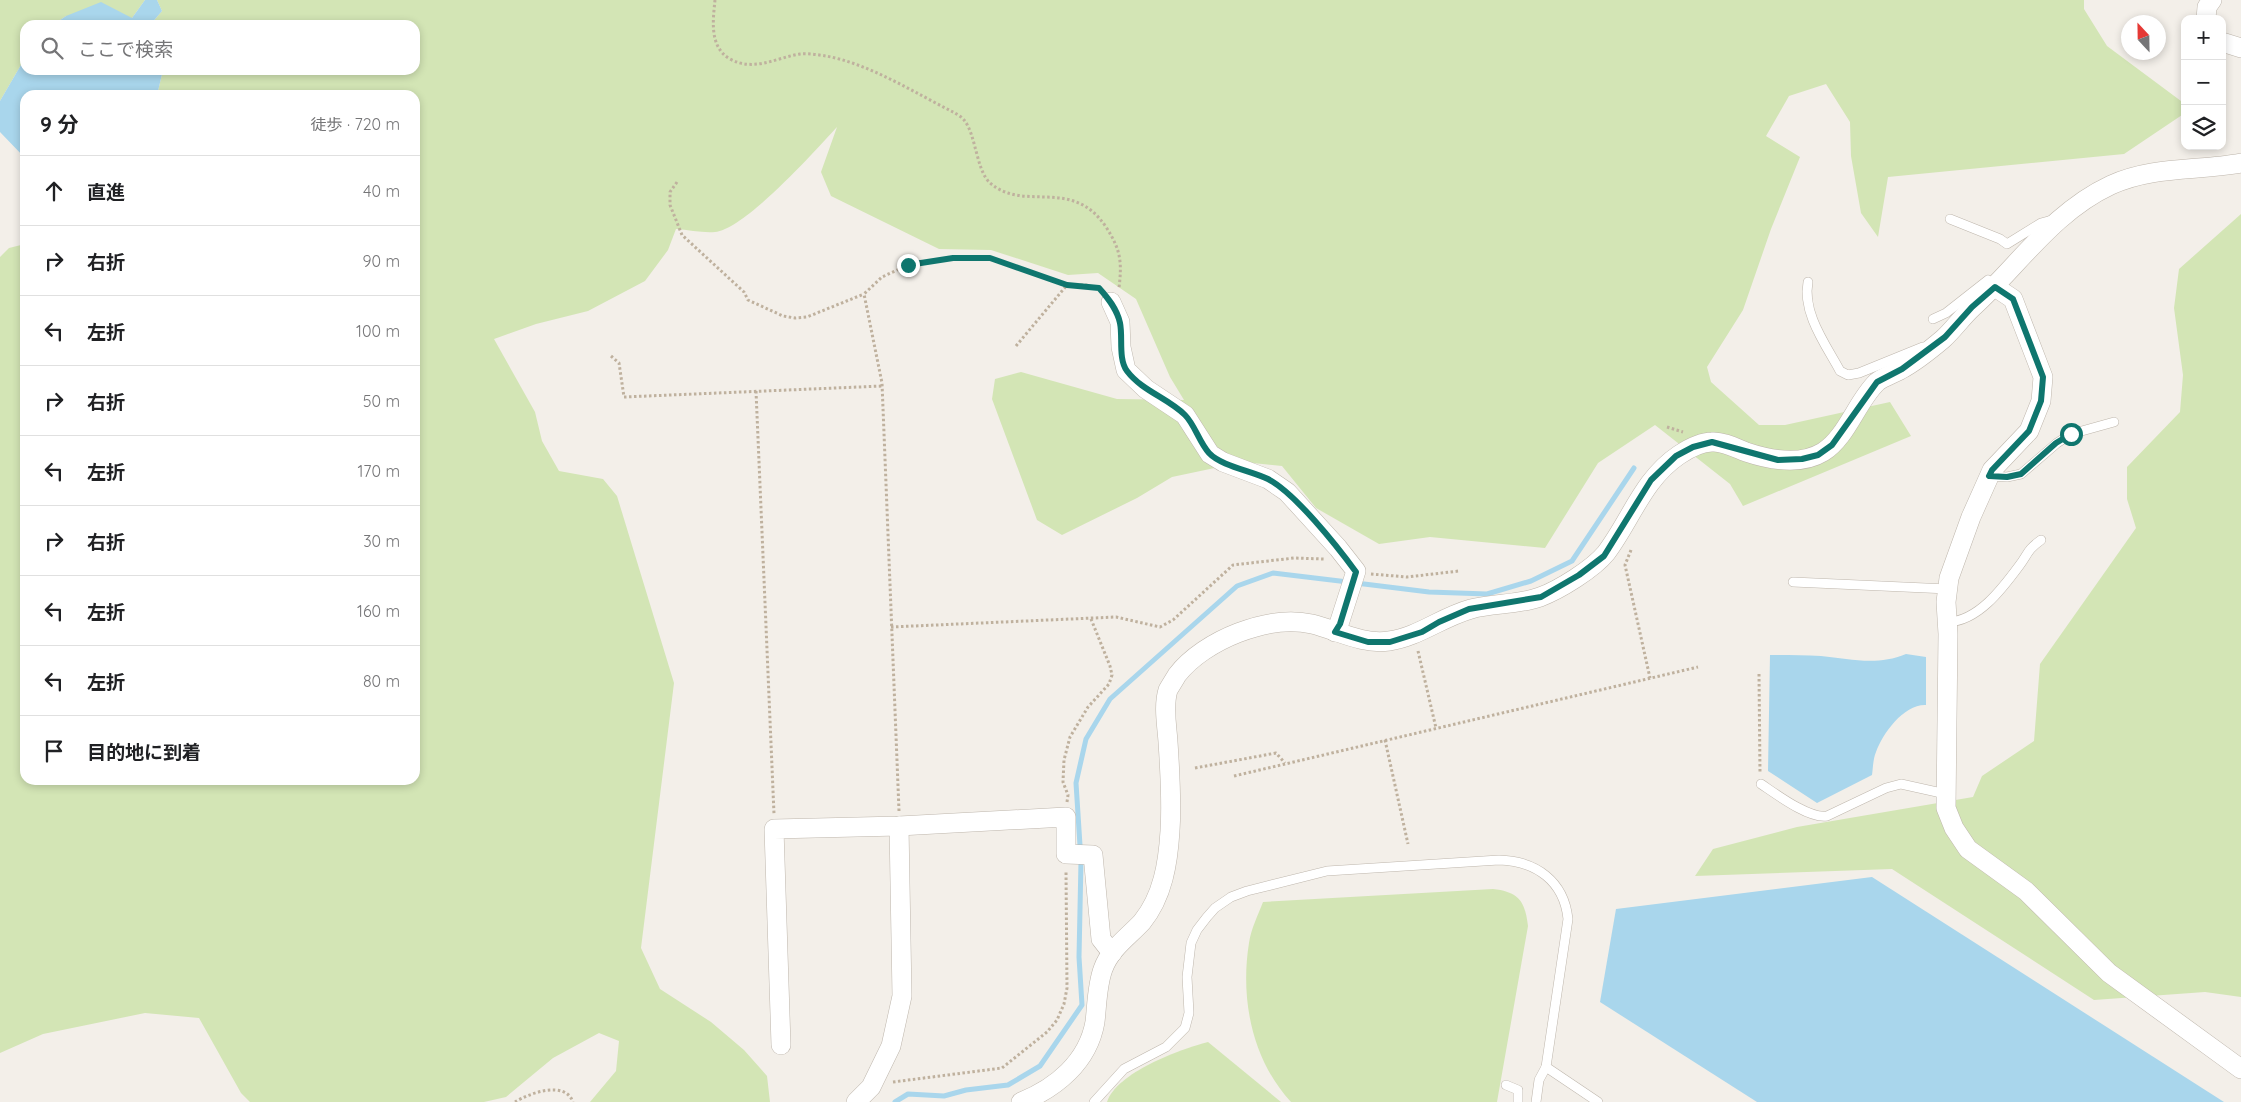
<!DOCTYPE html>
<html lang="ja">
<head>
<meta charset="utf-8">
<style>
  body { margin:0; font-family:Quicksand,"Noto Sans JP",sans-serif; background:#f2f2f2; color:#202124 }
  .controls { position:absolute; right:15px; top:15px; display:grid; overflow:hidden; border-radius:10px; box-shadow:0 2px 8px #0003 }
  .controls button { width:45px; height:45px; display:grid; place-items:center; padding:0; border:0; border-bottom:1px solid #e0e0e0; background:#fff; color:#202124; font:25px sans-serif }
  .compass { position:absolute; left:2121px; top:15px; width:45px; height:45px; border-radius:50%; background:#fff; box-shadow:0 2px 8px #0003; rotate:338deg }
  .stop { position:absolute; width:15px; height:15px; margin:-11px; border:4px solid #0f766e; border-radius:50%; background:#fff }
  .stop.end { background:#0f766e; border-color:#fff; box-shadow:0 1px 5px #0008 }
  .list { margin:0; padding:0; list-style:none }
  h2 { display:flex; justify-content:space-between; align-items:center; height:65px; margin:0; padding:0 20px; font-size:21px }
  h2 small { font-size:16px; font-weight:400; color:#757577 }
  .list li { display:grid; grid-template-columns:32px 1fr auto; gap:15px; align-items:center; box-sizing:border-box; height:70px; padding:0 20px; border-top:1px solid #e0e0e0 }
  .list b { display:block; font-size:19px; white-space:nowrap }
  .list em { font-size:16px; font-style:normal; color:#757577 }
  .icon { flex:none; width:28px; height:28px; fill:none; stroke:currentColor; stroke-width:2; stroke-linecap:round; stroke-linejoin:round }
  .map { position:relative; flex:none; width:2241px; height:1102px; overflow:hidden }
  .search { position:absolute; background:#fff; box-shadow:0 2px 8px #0003; left:20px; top:20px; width:400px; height:55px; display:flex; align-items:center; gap:12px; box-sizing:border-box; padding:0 18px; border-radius:15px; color:#757577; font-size:19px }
  .panel { position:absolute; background:#fff; box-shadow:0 2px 8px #0003; left:20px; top:90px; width:400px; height:695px; border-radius:15px }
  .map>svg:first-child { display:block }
  .green { fill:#d3e5b5 }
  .water { fill:#a9d6ec }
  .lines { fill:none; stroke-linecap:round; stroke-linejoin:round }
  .stream { stroke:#a9d6ec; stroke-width:5 }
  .lane-casing { stroke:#beb6ac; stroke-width:10 }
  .street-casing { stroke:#beb6ac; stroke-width:20 }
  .path { stroke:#bfb19e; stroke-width:3; stroke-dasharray:2.5 2.5; stroke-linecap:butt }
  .lane { stroke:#fff; stroke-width:9 }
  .street { stroke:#fff; stroke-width:19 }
  .route { stroke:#0f766e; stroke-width:6 }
</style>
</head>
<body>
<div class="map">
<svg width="2241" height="1102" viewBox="0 0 2241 1102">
  <rect width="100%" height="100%" fill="#f3efe9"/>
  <g class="green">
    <polygon points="0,0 145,0 132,18 66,16 53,25 25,25 25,58 0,101"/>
    <path d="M 157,0 L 2084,0 L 2084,9 L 2107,46 L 2185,104 L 2185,113 L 2124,154 L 1888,177 L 1878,237 L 1861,213 L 1851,156 L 1850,122 L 1826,84 L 1789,96 L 1766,136 L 1800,157 L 1771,229 L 1743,310 L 1707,367 L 1711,382 L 1759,425 L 1785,425 L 1890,402 L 1911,436 L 1743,506 L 1730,484 L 1655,425 L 1598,463 L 1545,548 L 1430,537 L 1379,544 L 1316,508 L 1282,466 L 1243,462 L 1172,477 L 1137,498 L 1062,535 L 1037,520 L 992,399 L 995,379 L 1021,372 L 1117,399 L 1184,400 L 1170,377 L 1136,299 L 1098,273 L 1068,275 L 991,250 L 939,249 L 831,196 L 821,172 L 837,127 C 815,151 745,229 715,232 C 703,233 689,230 676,229 L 668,250 L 645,281 L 588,311 L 536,324 L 494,339 L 535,412 L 542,441 L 559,471 L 603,479 L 617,496 L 674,683 L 641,948 L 660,989 L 711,1022 L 744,1050 L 767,1076 L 770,1102 L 590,1102 L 616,1071 L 619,1041 L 599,1033 L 553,1058 L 506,1097 L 484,1102 L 250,1102 L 241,1093 L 199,1018 L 145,1013 L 43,1034 L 0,1053 L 0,257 L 9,248 L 25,244 L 25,780 L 415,780 L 415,95 L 153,95 L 158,91 L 163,70 L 415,70 L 415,25 L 150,25 L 162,11 Z"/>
    <polygon points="2241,214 2241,997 2205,992 2094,1000 1892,869 1695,876 1713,849 1797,827 1973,797 1982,776 2034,741 2040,664 2136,528 2127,499 2127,467 2180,412 2183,375 2174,308 2179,269"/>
    <path d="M 1493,889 C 1519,892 1525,901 1528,926 L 1497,1102 L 1291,1102 C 1252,1060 1240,999 1249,943 C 1251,929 1258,915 1263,902 Z"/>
    <path d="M 1208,1042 L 1281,1102 L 1107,1102 C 1116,1073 1180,1049 1208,1042 Z"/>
  </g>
  <g class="water">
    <polygon points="145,0 157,0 162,11 150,25 53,25 66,16 101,2 132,18"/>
    <polygon points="25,58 25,70 163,70 158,91 153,95 25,95 25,158 0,132 0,101"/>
    <path d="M 1906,654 L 1926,657 L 1926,705 C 1904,704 1883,733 1876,752 C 1873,759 1873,768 1872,775 L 1817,803 L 1768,771 L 1770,655 C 1787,655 1804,655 1821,656 C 1851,659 1877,666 1906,654 Z"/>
    <polygon points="1872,877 2224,1102 1757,1102 1600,1002 1616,909"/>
  </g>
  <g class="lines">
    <g class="stream">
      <polyline points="1356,583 1429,592 1487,594 1531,581 1572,561 1634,468"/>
      <polyline points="895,1102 908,1094 944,1096 966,1090 1008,1085 1040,1066 1082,1005 1079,957 1081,861 1076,783 1086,739 1110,699 1237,586 1273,573 1348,582"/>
    </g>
    <g class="lane-casing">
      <g id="lane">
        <polyline points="1950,219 2000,239 2007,244 2041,223 2052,220"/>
        <path d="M 1808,282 C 1802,313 1826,345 1840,371 L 1848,375 L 1859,373 L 1923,347"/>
        <polyline points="1933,319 1946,313 1988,280 1993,285"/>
        <polyline points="1989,476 2007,477 2021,474 2057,443 2071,434 2114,422"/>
        <polyline points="1793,582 1948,589"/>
        <path d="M 1948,622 C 1978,621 2002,589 2019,566 C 2028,554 2027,550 2041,540"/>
        <path d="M 1761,784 C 1776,794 1809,819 1827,816 L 1886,788 L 1901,784 L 1946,794"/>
        <polyline points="1506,1085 1518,1090 1518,1102"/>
        <path d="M 1094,1102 L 1124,1069 L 1166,1047 L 1185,1028 L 1189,1013 L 1187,977 L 1191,943 L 1197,930 L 1207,917 L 1215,908 L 1231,897 L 1247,891 L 1327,871 L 1499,860 C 1536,861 1564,881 1568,919 L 1546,1067 L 1598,1102"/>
        <polyline points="1536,1102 1539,1080 1546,1067"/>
      </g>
    </g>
    <g class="street-casing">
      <g id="street">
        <polyline points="2206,19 2207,7 2212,0"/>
        <polyline points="2222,42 2241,48"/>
        <polyline points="1995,287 2013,299 2043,377 2041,401 2029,431 1992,470 1971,517 1949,578 1946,602 1948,634 1946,808 1954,828 1968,849 2026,891 2109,973 2241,1069"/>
        <polyline points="1111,302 1120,322 1121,347 1126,370 1146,389 1185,415 1210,454 1223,462 1268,479 1287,492 1338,548 1356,571 1339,624 1335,632"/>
        <polyline points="781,1045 774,829 899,826 1066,817 1066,854 1093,855 1101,939 1112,953"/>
        <polyline points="856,1102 871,1087 891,1046 902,996 899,826"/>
        <path d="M 1021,1102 C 1056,1088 1088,1062 1095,1022 C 1097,1005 1097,985 1103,969 C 1110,949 1128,937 1142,922 C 1163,896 1168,863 1170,831 C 1172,801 1170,772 1168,742 C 1167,726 1163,706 1168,690 C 1169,688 1176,677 1177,675 C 1204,640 1269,614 1312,624 C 1337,630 1362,645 1389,641 C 1418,637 1442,617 1471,609 C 1493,603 1518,605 1540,597 C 1559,590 1593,569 1606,553 C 1631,520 1643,479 1679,455 C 1688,449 1701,442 1712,442 C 1722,441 1736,448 1746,452 C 1770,460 1800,466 1823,452 C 1847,437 1857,401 1877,382 C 1883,377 1893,374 1900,370 C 1915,362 1930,350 1943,339 C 1954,329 1962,317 1973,307 C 2019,265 2053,212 2111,185 C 2152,166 2198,171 2241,163"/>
      </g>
    </g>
    <g class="path">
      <path d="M 715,0 C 713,20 709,47 730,59 C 754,72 775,58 800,54 C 808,53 819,55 826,56 C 870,64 915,93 955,113 C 958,115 962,117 964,120 C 976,134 976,170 990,183 C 1025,213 1072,176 1106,227 C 1121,250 1122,262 1119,288"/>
      <polyline points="677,182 670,192 670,205 682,235 744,292 748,300 783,316 795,318 807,317 864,294"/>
      <polyline points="1016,346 1067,285"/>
      <polyline points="611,356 619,363 624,397 882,386"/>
      <polyline points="756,391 774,814"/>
      <polyline points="1667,427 1683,432"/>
      <polyline points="1631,550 1625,565 1650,678"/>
      <polyline points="1371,574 1407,577 1459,571"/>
      <polyline points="891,627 1116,617 1160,627 1173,620 1233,565 1294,558 1324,559"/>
      <polyline points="1418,651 1436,728"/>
      <polyline points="1759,674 1760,773"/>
      <polyline points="1385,740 1408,844"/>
      <polyline points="1195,768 1276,753 1285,763"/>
      <polyline points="1234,776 1698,667"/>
      <polyline points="1067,802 1068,795 1063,782 1064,760 1070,737 1088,707 1109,684 1112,675 1110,666 1091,619"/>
      <polyline points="899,811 882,383 864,294 882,277 908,265 953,258 990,258 1067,285 1086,285 1101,289"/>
      <polyline points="893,1082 1002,1068 1047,1032 1057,1020 1064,1004 1067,988 1066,871"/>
      <path d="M 515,1102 C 530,1093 565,1080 573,1102"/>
    </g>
    <use href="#lane" class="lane"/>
    <use href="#street" class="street"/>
  </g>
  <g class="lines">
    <path class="route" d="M 908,265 L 953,258 L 990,258 L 1067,285 L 1099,288 C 1108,298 1117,309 1120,323 C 1123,337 1118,359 1127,371 C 1142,391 1168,398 1185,415 C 1195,425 1199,442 1209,453 C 1221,466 1252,471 1268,479 C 1295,493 1337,546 1356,572 L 1340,624 L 1335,632 L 1368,642 L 1390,642 L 1422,632 L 1439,622 L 1469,609 L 1541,597 L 1579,575 L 1604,556 L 1651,480 L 1676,456 L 1693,447 L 1712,442 L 1778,460 L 1802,459 L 1818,455 L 1832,445 L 1877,382 L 1902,369 L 1945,337 L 1972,307 L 1995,287 L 2013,299 L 2043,377 L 2041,401 L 2029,431 L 1992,470 L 1989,476 L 2007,477 L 2021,474 L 2056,443 L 2071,434"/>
  </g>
</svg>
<div class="controls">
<button>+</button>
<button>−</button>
<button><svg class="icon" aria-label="layers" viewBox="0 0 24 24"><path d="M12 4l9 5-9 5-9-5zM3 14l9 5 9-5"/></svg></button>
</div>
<svg class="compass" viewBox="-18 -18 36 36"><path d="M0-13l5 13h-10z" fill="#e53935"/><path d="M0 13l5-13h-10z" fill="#757577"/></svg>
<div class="stop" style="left:2071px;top:434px"></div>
<div class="stop end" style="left:908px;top:265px"></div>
<div class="search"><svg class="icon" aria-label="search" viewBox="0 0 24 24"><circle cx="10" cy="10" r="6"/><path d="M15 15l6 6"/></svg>ここで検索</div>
<section class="panel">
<h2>9 分<small>徒歩 · 720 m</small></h2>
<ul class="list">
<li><svg class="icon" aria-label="ahead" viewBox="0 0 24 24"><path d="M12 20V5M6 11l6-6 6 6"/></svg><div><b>直進</b></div><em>40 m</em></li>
<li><svg class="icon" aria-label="right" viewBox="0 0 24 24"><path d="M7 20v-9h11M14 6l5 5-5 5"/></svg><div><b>右折</b></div><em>90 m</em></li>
<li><svg class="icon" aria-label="left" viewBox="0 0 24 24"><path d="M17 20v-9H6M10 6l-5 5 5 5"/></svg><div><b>左折</b></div><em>100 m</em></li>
<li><svg class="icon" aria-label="right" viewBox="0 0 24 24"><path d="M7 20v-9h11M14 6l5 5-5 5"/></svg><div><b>右折</b></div><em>50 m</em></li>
<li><svg class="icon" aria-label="left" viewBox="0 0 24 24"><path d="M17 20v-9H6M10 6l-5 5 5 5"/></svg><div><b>左折</b></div><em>170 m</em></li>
<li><svg class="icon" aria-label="right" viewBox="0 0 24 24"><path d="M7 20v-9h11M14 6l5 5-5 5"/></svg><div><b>右折</b></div><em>30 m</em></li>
<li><svg class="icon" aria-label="left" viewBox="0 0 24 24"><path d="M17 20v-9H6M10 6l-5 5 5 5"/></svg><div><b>左折</b></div><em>160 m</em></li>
<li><svg class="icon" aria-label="left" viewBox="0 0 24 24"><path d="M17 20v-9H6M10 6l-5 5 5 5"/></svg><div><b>左折</b></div><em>80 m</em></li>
<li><svg class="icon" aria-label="arrive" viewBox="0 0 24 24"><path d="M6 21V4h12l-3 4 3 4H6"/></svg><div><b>目的地に到着</b></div></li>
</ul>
</section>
</div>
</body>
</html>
